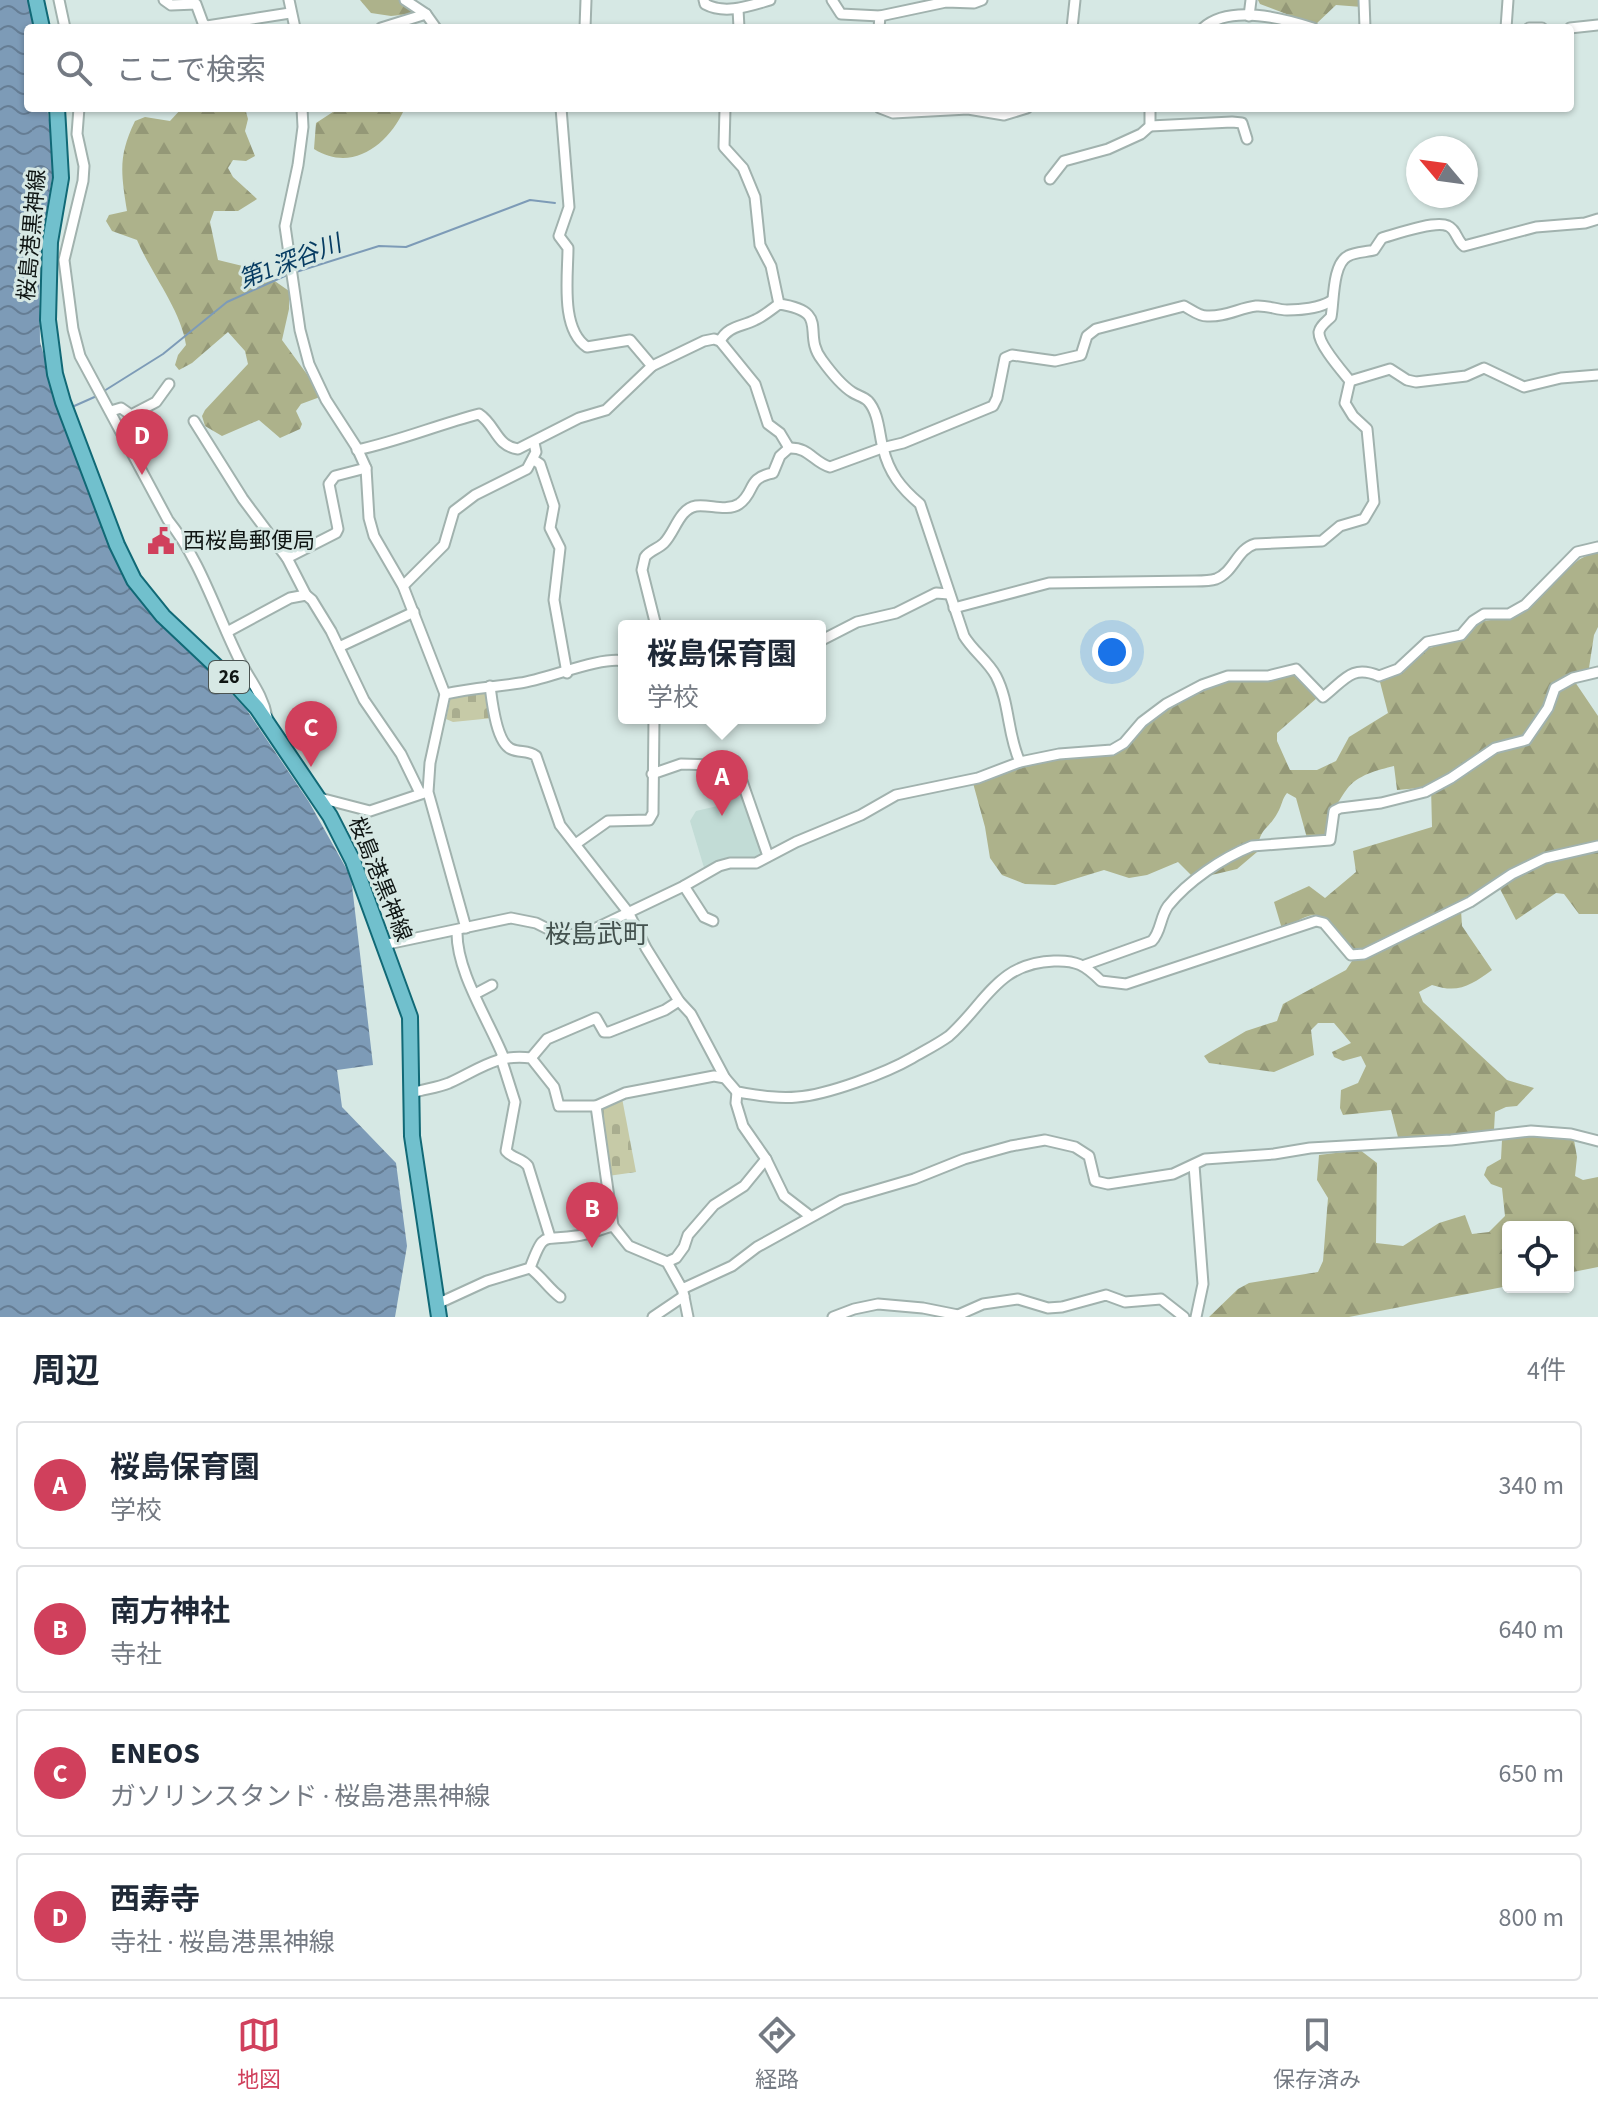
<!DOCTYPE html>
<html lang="ja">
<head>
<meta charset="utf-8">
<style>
  body { margin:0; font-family:"Source Sans 3","Noto Sans JP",sans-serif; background:#f6f6f7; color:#1f2937 }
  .controls { position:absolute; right:24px; bottom:24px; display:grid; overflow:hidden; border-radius:8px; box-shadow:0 2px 6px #0004 }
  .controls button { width:72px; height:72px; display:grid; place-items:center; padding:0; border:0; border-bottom:2px solid #e0e1e3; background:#fff; color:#1f2937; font:40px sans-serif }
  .compass { position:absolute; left:1406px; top:136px; width:72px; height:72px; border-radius:50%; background:#fff; box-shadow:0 2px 6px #0004; rotate:299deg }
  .you { position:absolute; left:1112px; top:652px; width:28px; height:28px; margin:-20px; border:6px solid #fff; border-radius:50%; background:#1a73e8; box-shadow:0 0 0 12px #1a73e833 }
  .badge { display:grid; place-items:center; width:52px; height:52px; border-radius:50%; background:#d0405c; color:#fff; font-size:26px; font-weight:700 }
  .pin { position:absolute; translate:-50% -66px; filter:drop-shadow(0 2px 4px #0008) }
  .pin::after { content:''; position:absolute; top:42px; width:28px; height:24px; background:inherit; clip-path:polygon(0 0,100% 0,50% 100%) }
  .popup { position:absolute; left:618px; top:620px; width:208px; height:104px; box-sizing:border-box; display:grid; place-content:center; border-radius:8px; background:#fff; filter:drop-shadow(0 2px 6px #0005); font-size:26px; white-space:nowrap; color:#747a83 }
  .popup b { font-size:30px; color:#1f2937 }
  .popup::after { content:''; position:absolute; left:50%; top:100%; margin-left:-16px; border:16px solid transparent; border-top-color:#fff }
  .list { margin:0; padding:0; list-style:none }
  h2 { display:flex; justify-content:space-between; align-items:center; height:104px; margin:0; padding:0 32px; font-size:34px }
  h2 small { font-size:26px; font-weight:400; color:#747a83 }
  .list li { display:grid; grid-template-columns:52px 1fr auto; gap:24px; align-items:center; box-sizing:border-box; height:128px; margin:0 16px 16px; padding:0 16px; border:2px solid #e0e1e3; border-radius:8px }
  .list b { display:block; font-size:30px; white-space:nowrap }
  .list p { margin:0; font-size:26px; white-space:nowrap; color:#747a83 }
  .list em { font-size:26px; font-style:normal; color:#747a83 }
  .icon { flex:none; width:44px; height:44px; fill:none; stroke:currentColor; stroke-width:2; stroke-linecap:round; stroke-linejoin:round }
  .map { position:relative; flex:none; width:1598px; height:1317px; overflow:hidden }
  .search { position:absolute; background:#fff; box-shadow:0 2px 6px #0004; left:24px; right:24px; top:24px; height:88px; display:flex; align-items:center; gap:20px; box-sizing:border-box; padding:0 28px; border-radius:8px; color:#747a83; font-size:30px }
  .sheet { height:680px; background:#fff }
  nav { display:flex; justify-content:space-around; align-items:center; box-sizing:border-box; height:112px; border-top:2px solid #e0e1e3; background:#fff; font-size:22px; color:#747a83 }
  nav a { display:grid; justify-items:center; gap:4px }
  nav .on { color:#d0405c }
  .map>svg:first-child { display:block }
  .built { fill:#c2dcd6 }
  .forest { fill:url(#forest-firs) }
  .cemetery { fill:url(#cemetery-stones) }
  .water { fill:url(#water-waves) }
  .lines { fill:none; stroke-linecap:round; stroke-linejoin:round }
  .stream { stroke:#7d9bb7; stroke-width:2 }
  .minor-casing { stroke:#a1b2ae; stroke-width:13 }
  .primary-casing { stroke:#116976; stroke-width:18 }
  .minor { stroke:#fff; stroke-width:9 }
  .primary { stroke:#71c0cd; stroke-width:14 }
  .labels { text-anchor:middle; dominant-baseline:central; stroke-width:6; stroke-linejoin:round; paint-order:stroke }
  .shield { fill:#d6e8e4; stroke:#4b5452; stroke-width:2 }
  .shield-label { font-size:20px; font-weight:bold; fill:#0f1513 }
  .street-label { font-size:22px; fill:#0f1513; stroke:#d6e8e4 }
  .poi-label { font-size:22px; fill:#0f1513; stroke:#d6e8e4; text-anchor:start }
  .water-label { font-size:24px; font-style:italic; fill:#073c62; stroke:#d6e8e4 }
  .quarter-label { font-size:26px; fill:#44524f; stroke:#d6e8e4 }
</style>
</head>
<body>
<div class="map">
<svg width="1598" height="1317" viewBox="0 0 1598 1317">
  <defs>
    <pattern id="forest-firs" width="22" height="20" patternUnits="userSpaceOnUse" patternTransform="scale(2)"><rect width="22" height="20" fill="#adb28b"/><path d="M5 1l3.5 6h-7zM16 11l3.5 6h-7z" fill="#949877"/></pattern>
    <pattern id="cemetery-stones" width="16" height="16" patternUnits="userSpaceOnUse" patternTransform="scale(2)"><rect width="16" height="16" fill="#c6caa7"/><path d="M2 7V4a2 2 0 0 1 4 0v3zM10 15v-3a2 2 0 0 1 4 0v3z" fill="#a9ad8f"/></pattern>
    <pattern id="water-waves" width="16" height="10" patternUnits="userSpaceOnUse" patternTransform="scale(2)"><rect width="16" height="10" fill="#7d9bb7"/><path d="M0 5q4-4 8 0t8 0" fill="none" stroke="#657d94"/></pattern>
  </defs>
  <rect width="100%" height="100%" fill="#d6e8e4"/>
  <polygon class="built" points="733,765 764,855 705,871 690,821 696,811 726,804 720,785 720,767"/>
  <g class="forest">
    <polygon points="360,0 413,0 421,13 391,16 371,13"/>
    <polygon points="1258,0 1363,0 1362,7 1336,5 1315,25 1260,4"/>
    <path d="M 182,108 L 245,108 L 248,119 L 245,131 L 255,156 L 246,161 L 233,160 L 228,168 L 233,177 L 257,199 L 238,211 L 214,211 L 210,222 L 218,260 L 259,270 L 289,291 L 289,309 L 282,340 L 309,377 L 320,397 L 301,404 L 296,411 L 302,424 L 300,429 L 280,438 L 259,420 L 222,436 L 205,426 L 202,416 L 205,410 L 248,364 L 245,351 L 228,332 L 192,363 L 179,370 L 175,365 L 178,355 L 186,345 C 181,310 152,275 137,240 L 112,231 L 106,221 L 109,215 L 127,211 C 121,173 118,156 135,121 L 145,117 L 170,121 Z"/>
    <path d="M 339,108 L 415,108 L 404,110 C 388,145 352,173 314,149 L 316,123 Z"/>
    <path d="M 1598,550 L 1598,627 L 1594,635 L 1589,668 L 1579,674 L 1575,682 L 1598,716 L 1598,914 L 1579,914 L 1564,894 L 1556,893 L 1516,920 L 1499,887 L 1461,910 L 1462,926 L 1492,970 C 1471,985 1459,994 1432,985 L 1419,992 L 1423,1002 L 1507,1080 L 1534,1088 L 1517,1106 L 1506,1107 L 1495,1112 L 1494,1130 L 1399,1141 L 1391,1110 L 1343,1115 L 1340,1108 L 1341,1090 L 1358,1083 L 1366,1066 L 1361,1056 L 1343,1061 L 1334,1057 L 1332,1052 L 1351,1043 L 1334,1023 L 1318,1023 L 1311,1030 L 1314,1055 L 1274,1072 L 1209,1063 L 1204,1056 L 1246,1031 L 1277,1021 L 1283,1004 L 1346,970 L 1354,958 C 1348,947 1327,914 1313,915 C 1304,916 1291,925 1282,929 L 1274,902 L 1309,886 L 1325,898 L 1356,872 L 1353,851 L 1432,827 L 1431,787 L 1397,790 L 1394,766 C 1378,770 1357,775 1347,789 C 1340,798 1339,804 1330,810 L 1325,838 L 1307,838 L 1296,798 L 1287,793 C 1282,799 1282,805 1278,812 C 1268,831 1260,826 1257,852 L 1237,869 L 1195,879 L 1178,862 L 1147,875 L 1129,878 L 1104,870 L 1055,885 L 1025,884 L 1002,875 L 990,858 L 985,827 L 973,783 L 1030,764 L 1059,758 L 1111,756 L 1126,745 L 1148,720 L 1197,691 L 1228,680 L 1267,680 L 1293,674 L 1317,698 L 1277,733 L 1277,741 L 1290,770 L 1317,770 L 1336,761 L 1349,737 L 1388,713 L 1380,682 L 1401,673 L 1426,649 L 1465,638 L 1476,622 L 1513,617 L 1534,602 L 1548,583 L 1580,559 Z"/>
    <polygon points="1532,1134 1574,1140 1577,1157 1575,1176 1583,1180 1598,1177 1598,1267 1568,1273 1568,1227 1508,1227 1508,1286 1349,1317 1209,1317 1238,1289 1249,1283 1318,1272 1323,1261 1328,1198 1317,1180 1319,1155 1360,1150 1377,1163 1376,1243 1403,1246 1439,1223 1465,1215 1472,1234 1489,1232 1505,1216 1502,1188 1491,1184 1484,1175 1487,1167 1501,1159 1502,1140"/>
  </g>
  <g class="cemetery">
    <polygon points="486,690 493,718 453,722 446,719 451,695"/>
    <polygon points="622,1098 636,1172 608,1176 599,1108"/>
  </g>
  <polygon class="water" points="0,0 29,0 34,28 28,28 28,108 47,108 52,138 52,178 39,260 40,342 54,390 110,542 173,632 246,709 309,802 351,877 373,1065 337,1070 342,1107 396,1163 407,1246 395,1317 0,1317"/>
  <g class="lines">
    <g class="stream">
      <polyline points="296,272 379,246 406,247 530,200 555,203"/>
      <polyline points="104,391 163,354 227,302 287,275"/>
      <polyline points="72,407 99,395"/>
    </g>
    <g class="minor-casing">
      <g id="minor">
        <polyline points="59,0 65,28"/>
        <polyline points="164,0 171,5 196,4 203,23 208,28"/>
        <polyline points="289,0 295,28"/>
        <polyline points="405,0 426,14 436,28"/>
        <path d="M 704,0 L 705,4 C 725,15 749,6 770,0"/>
        <polyline points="832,0 841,14 880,16 946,2 974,3 982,0"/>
        <polyline points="1364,0 1365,28"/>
        <polyline points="738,9 739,28"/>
        <polyline points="1249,16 1251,0"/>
        <polyline points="207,26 290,13"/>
        <polyline points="381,28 426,14"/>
        <polyline points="585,28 586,0"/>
        <polyline points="879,28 880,16"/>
        <polyline points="1072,28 1075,0"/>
        <path d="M 1203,28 C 1230,4 1282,18 1313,28"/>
        <polyline points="1506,28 1508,0"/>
        <polyline points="1529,28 1542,28"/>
        <polyline points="1570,28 1598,25"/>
        <path d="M 79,108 L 77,134 L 84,166 L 83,181 L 64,260 L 73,329 L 80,356 L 168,520 C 201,561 216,613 240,661 C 250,680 263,695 267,717"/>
        <polyline points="302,108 303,127 298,165 285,226 300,330 309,364 326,400 357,448 366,468 369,518 374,536 403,586 445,694 430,763 428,792 466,928"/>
        <path d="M 561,108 L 569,207 L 559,236 L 568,248 C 568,276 560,329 587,347 L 630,340 L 652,366"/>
        <polyline points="725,108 724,147 743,168 755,197 760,245 771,266 779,304"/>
        <polyline points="880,108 893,113 968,109 1004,115 1027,108"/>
        <polyline points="1150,126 1232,122 1242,123 1247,139"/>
        <polyline points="1050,179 1064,161 1108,149 1141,134 1150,126 1150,108"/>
        <path d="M 720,341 C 728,326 741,327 755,320 C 764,316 772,309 779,304 C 832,312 801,333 822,360 C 830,371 841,385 852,392 C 856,395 864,397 868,401 C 879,413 879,434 883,448 C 889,473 901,488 920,504 L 964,636 C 973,651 988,661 996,676 C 1010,703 1007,734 1020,762"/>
        <polyline points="1350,381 1390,369 1407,380 1416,382 1466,376 1484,368 1524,387 1561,378 1598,375"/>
        <polyline points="111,411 121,408 131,415 156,402 169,384"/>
        <polyline points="194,421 243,499 287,558 306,595"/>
        <path d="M 357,450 C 399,441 437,425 479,414 C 496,425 496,446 518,449 L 579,418 L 606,410 L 652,366 L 704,341 L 714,339 L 720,341 L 755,384 L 768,424 L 780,433 L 789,448"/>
        <polyline points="534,460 540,464 554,506 550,528 560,548 554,600 567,673"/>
        <polyline points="287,558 336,533 338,529 329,484 335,476 366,468"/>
        <polyline points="403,586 444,545 454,511 475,495 527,469 536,452 534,443"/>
        <path d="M 954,608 L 1049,583 L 1195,581 C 1201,581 1210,581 1216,579 C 1234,572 1237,549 1255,544 L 1322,541 L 1340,526 L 1364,519 L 1374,502 L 1367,429 L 1353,416 L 1345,403 L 1350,381 C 1342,371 1318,344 1319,332 C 1320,326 1326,322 1331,317 C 1334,303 1332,264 1348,256 C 1355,252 1367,252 1374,250 L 1382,238 C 1396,234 1435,220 1448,226 C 1456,229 1457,241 1464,246 L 1536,227 L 1585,223 L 1598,219"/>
        <path d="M 656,626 L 642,570 L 645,557 C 650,550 658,549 664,543 C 675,532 679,509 696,506 C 709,504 727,512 739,504 C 756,492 746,478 773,473 L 780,456 L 789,448 C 809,447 813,462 830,467 L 882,448 L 903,443 L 993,406 L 997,398 L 1005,358 L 1012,355 L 1055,361 L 1081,355 L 1087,336 L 1096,329 L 1184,306 C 1192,310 1198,316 1207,316 C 1227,317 1239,308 1256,306 C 1267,305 1277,310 1287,310 C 1300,310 1320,308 1331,301"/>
        <polyline points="227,632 290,598 306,595 312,600 331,631 364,700 401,754 420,793"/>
        <polyline points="820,641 857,622 896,613 936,593 949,594"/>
        <polyline points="339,647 414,612"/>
        <path d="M 490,686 C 492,701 496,742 511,749 C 520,753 528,750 536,756 L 560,825 L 628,912 L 646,948 L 679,1001 L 691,1014 L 725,1078 L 737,1092 C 757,1095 777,1099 797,1097 C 827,1095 886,1073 912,1058 C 924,1051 938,1044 949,1036 C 986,1003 997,963 1054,961 C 1076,960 1085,965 1101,981 L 1126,984 L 1316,921 L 1324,923 L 1351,955 L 1364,954 L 1470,902 L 1512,874 L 1545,858 L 1598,846"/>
        <path d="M 445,694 C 471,688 495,687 520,683 C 548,679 600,656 624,661"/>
        <polyline points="652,774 681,764 714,765 735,761 768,856"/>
        <polyline points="316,797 370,811 424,793"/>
        <polyline points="577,843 608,821 649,820 653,813 654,718"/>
        <polyline points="684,886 704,917 713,921"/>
        <path d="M 457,931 C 456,971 488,1019 503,1056"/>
        <path d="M 383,945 L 511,918 L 536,923 L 556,933 L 574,935 L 592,930 L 684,886 L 719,866 L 730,863 L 756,863 L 796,842 L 861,815 L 896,795 L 978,778 L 1020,762 L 1059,754 L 1112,750 L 1124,743 L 1142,722 L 1166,704 L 1202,685 L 1228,676 L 1268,676 L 1296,669 L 1323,697 C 1344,681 1351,664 1379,676 L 1398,669 L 1427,642 L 1461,635 L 1473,621 L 1484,614 L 1509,614 L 1525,605 L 1577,552 L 1598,547"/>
        <path d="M 1085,965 L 1152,941 C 1161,932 1160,917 1168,906 C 1188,881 1222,858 1252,846 L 1330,840 L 1334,811 L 1340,808 L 1381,803 L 1425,792 L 1451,778 L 1495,748 L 1526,740 L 1548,708 L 1555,688 L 1573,678 L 1598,672"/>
        <polyline points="475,994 492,985"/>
        <path d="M 501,1058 L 515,1102 L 506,1151 C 513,1159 522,1158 528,1166 L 550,1237"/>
        <polyline points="531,1058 547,1039 596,1018 604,1032 609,1032 665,1010 679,1001"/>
        <polyline points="737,1092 736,1103 743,1126 766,1159 784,1196 810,1216"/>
        <path d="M 412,1093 C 424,1089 437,1088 449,1083 C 478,1070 497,1053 531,1058 L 554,1087 L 559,1106 L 596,1106 L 625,1093 L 714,1076 L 725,1078"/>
        <polyline points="596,1106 613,1226"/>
        <polyline points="1194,1165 1203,1284 1196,1317"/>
        <polyline points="667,1262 676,1258 684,1247 688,1235 714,1205 744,1186 766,1159"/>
        <path d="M 530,1268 C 542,1277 549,1289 560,1297"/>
        <polyline points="683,1292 688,1317"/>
        <path d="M 437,1304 L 487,1281 L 530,1268 C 544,1230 542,1241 576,1236 C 588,1235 601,1229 613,1226 L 629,1246 L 667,1262 L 682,1289 L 732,1266 L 757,1247 L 842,1200 L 914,1179 L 964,1159 L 1011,1146 L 1045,1140 L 1075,1147 L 1089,1156 L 1095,1181 L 1108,1184 L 1173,1174 L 1205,1159 L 1274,1154 L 1310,1148 L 1451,1140 L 1531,1131 L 1571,1134 L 1598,1141"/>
        <polyline points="653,1317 684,1296"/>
        <polyline points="833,1317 854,1309 878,1304 923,1308 958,1315 983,1304 1018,1299 1048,1308 1062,1307 1106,1295 1125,1302 1161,1299 1184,1317"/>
      </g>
    </g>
    <g class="primary-casing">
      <g id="primary">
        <polyline points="36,0 42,28"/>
        <polyline points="57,108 61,178 50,242 48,320 55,374 63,402 117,545 134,580 163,616 235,684 257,708 330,816 353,861 410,1017 412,1136 439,1317"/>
      </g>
    </g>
    <use href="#minor" class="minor"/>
    <use href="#primary" class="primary"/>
  </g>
  <defs>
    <g id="civic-bare" transform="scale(2.16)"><path d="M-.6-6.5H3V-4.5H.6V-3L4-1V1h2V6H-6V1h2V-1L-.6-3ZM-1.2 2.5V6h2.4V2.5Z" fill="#d0405c" stroke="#d6e8e4" stroke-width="2.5" paint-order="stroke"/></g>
  </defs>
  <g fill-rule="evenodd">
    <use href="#civic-bare" x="161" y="541"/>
  </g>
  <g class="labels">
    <rect class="shield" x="209" y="661" width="40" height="32" rx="6"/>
    <g class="shield-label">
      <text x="229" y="677">26</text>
    </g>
    <g class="street-label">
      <text transform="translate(32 235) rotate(-85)">桜島港黒神線</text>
      <text transform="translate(380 879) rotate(68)">桜島港黒神線</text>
    </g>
    <g class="poi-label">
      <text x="183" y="541">西桜島郵便局</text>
    </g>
    <g class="water-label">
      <text transform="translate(290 262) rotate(-21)">第1深谷川</text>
    </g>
    <g class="quarter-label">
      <text x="597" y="934">桜島武町</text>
    </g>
  </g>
</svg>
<div class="controls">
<button><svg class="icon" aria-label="locate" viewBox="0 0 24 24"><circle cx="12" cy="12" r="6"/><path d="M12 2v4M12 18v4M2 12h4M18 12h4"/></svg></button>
</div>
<svg class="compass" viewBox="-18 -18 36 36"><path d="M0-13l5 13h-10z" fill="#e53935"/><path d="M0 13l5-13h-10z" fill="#747a83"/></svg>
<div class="you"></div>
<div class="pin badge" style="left:722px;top:816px">A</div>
<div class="popup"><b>桜島保育園</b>学校</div>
<div class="pin badge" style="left:592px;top:1248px">B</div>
<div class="pin badge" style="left:311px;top:767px">C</div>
<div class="pin badge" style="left:142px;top:475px">D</div>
<div class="search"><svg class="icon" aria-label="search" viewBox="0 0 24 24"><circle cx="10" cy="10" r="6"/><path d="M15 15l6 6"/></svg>ここで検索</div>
</div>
<section class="sheet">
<h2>周辺<small>4件</small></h2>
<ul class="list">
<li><span class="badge">A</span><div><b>桜島保育園</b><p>学校</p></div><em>340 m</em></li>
<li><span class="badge">B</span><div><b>南方神社</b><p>寺社</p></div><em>640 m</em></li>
<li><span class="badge">C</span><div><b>ENEOS</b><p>ガソリンスタンド · 桜島港黒神線</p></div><em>650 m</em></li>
<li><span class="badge">D</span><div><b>西寿寺</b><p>寺社 · 桜島港黒神線</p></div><em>800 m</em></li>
</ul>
</section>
<nav>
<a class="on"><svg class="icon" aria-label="map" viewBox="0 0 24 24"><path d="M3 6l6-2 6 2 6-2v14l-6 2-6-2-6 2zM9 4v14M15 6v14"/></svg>地図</a>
<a><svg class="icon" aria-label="directions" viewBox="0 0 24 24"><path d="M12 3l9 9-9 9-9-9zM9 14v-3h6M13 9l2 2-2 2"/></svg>経路</a>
<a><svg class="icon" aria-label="saved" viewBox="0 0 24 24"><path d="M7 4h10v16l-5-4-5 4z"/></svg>保存済み</a>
</nav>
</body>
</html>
